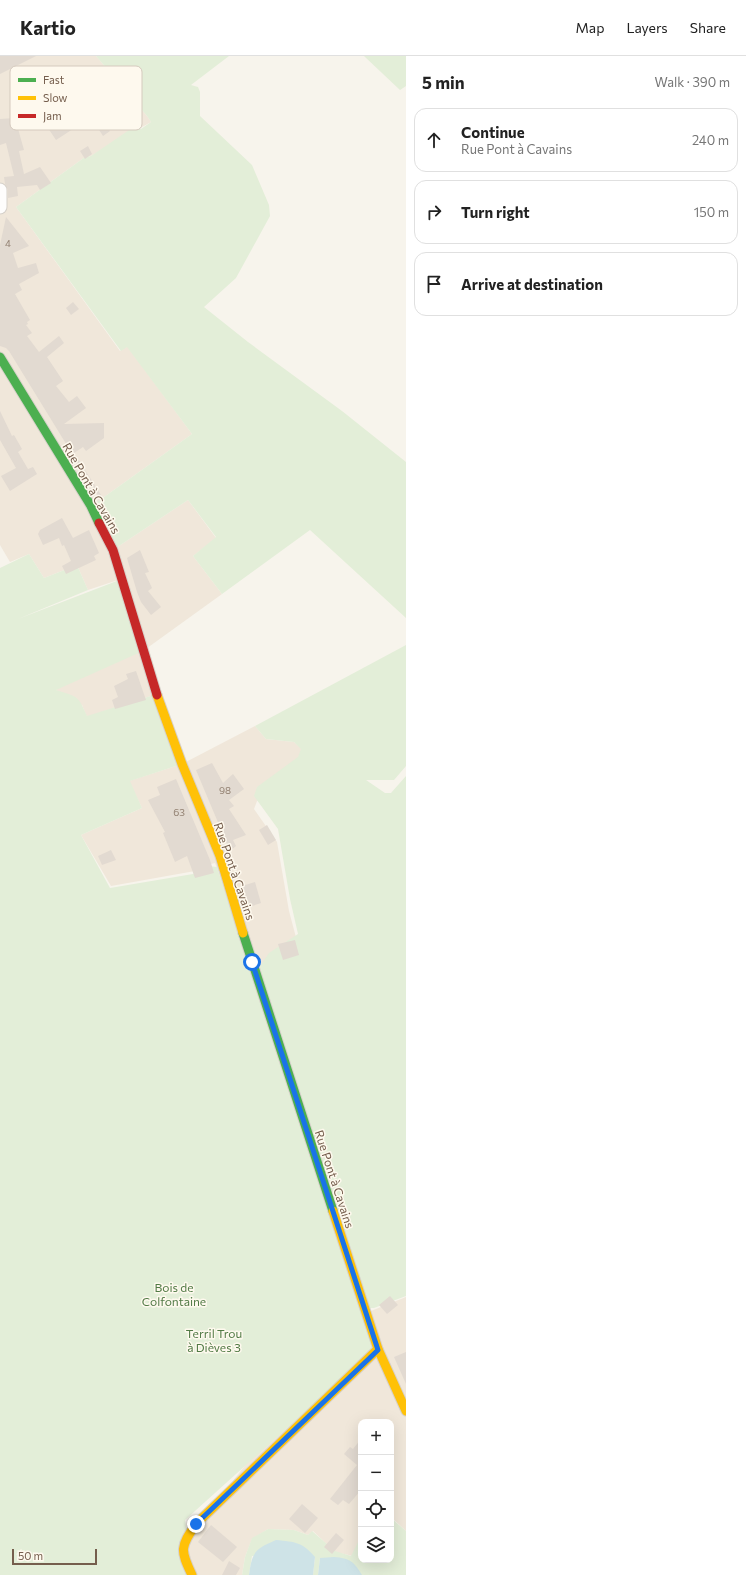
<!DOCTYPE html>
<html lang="en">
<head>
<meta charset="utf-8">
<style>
  body { margin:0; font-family:Commissioner,sans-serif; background:#f6f6f6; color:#222 }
  .controls { position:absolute; right:12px; bottom:12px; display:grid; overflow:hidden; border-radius:8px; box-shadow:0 4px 16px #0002 }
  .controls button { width:36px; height:36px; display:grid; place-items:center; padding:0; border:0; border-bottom:1px solid #e0e0e0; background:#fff; color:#222; font:20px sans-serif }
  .scale { position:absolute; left:12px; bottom:10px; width:85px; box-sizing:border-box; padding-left:4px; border:2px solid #755e4d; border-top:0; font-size:11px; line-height:14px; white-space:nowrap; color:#755e4d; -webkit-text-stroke:3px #fef9ee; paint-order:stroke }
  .stop { position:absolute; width:12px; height:12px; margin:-9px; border:3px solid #1a73e8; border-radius:50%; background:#fff }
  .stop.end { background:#1a73e8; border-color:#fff; box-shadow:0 1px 4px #0008 }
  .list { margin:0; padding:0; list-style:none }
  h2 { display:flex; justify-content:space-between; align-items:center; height:52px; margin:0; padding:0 16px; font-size:17px }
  h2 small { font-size:13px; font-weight:400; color:#767676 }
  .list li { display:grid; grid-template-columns:26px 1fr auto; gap:12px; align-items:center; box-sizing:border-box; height:64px; margin:0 8px 8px; padding:0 8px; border:1px solid #e0e0e0; border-radius:12px }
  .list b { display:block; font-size:15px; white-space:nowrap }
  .list p { margin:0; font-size:13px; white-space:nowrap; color:#767676 }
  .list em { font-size:13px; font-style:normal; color:#767676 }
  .icon { flex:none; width:22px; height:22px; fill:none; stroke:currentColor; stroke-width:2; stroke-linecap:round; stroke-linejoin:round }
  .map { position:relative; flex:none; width:406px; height:1519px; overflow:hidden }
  header { display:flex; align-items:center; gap:24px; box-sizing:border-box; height:56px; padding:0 20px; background:#fff; border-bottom:1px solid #e0e0e0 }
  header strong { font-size:19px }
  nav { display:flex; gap:22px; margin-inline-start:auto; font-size:14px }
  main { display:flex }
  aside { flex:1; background:#fff }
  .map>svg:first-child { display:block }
  .residential { fill:#f0e7da }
  .green { fill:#e3eed8 }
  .water { fill:#cee3e7 }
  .building { fill:#e2dad1 }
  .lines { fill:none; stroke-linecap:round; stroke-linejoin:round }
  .street-casing { stroke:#d6d1ca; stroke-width:15 }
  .fast-casing { stroke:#d7d1ca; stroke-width:11 }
  .slow-casing { stroke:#d7d1ca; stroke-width:11 }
  .jam-casing { stroke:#d7d1ca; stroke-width:11 }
  .street { stroke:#fefdfc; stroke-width:13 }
  .fast { stroke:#4caf50; stroke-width:9 }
  .slow { stroke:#ffc107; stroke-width:9 }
  .jam { stroke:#c62828; stroke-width:9 }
  .route { stroke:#1a73e8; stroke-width:5 }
  .labels { text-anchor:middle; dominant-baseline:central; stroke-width:3; stroke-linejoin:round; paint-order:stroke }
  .number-label { font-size:10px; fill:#928071 }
  .street-label { font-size:12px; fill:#755e4d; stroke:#fef9ee }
  .park-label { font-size:12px; fill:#517a45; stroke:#fef9ee }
  .key { fill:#fef9ee; stroke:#d5cabe; stroke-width:1 }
  .key-label { font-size:11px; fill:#755e4d }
</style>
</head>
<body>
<header>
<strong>Kartio</strong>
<nav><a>Map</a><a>Layers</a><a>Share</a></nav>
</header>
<main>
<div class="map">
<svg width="406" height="1519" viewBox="0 0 406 1519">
  <rect width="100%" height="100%" fill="#f7f4ec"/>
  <g class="residential">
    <polygon points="0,0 96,0 147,60 151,66 91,100 85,101 16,151 120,295 127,290 192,378 97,446 113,494 188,444 216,482 193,500 222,538 143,595 157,638 87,661 82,649 56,634 121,523 88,534 77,509 44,522 29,498 10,506 0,489"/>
    <polygon points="255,670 266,683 294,686 305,696 297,715 257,745 254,753 277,786 289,855 298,889 257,922 215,807 199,811 195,815 111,830 81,779 142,752 129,725 182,708"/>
    <polygon points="406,1241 406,1475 391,1461 391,1366 361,1366 361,1487 353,1500 335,1496 313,1475 308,1479 294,1474 268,1473 252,1483 245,1501 242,1519 192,1519 182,1489 366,1257"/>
  </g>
  <g class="green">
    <polygon points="96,0 229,0 191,29 198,31 200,36 200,60 252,109 269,149 270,160 236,222 204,251 248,286 342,355 406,406 406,562 310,474 222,538 193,500 216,481 188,444 113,494 97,446 192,378 127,291 121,295 16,151 85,101 91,100 135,70 141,73 151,66 147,60"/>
    <polygon points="364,0 406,0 406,30 400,34"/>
    <path d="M 29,498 L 44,522 L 77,509 L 88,534 L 18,563 L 122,523 L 143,595 L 56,634 C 78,641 78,639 87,660 L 157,638 L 182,708 L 130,725 L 142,752 L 81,779 L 110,832 L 193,818 C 199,813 209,809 217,811 L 375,1293 L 185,1464 L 192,1519 L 0,1519 L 0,512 Z"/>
    <polygon points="406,589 406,710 394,724 366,724 385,737 391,737 406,720 406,1240 374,1252 369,1252 258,913 269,897 298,878 290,843 278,773 254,740 257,731 298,701 301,693 294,686 266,683 255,670"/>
    <polygon points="391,1462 406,1475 406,1519 361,1519 320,1502 318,1519 313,1519 315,1501 252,1500 249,1519 242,1519 245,1501 252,1482 268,1473 294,1474 308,1479 312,1475 335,1495 351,1500 361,1480 361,1504 391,1504"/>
  </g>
  <g class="water">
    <path d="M 276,1484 C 296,1486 302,1486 315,1501 L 313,1519 L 249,1519 C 252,1496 255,1493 276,1484 Z"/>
    <path d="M 334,1501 C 350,1502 354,1506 362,1519 L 318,1519 L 320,1502 Z"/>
  </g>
  <g class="building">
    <polygon points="0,0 36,0 0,18"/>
    <polygon points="47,13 64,35 93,13 104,28 108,24 114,32 94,48 108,64 105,67 110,75 103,80 89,58 74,68 76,71 56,84 44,66 58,56 56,53 64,48 41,18"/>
    <polygon points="15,62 24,94 19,95 24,118 40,111 51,127 40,134 37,129 17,131 18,140 8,142 8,134 5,128 4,121 14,120 6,87 0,89 0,63"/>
    <polygon points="88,90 92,98 85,103 80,95"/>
    <polygon points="6,161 29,190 13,197 18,212 36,207 39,217 19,228 22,234 15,238 30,264 27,266 28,268 26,269 32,277 27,280 39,296 59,280 64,287 47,301 63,325 56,330 69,346 77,340 86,352 64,368 104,367 104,382 86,395 83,391 74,397 103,442 100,443 9,295 6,292 0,290 0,189"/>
    <polygon points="73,246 79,253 71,259 66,252"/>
    <polygon points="0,355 12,380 14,379 22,393 18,396 28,413 33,411 37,418 10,435 1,420 16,412 0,384"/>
    <polygon points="62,462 73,482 89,474 99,497 94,500 96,504 66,518 62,510 71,505 64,489 62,490 59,482 43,489 38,478 40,474"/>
    <polygon points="140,494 149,516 145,517 152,532 148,535 161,551 151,559 141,546 137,536 127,502"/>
    <polygon points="136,615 146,644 115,653 112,644 118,641 114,630 128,623 126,618"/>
    <polygon points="212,707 223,727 233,718 244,733 229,744 234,750 229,753 246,779 233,784 236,790 230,795 196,714"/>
    <polygon points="176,723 210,804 214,817 195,822 187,800 175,806 163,777 165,776 148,744 160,739 157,731"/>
    <polygon points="267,769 276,784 268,789 259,774"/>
    <polygon points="111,794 116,804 102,809 98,800"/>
    <polygon points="255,826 261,847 249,851 242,830"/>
    <polygon points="295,884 299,899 283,904 278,888"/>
    <polygon points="390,1240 398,1249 387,1258 379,1249"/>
    <polygon points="406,1296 406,1328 394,1301"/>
    <polygon points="361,1383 361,1434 349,1448 343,1444 338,1449 330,1443 357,1409 344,1398 350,1391 353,1393"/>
    <polygon points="302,1448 318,1462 305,1477 289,1463"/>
    <polygon points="211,1469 237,1491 223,1506 198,1486"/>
    <polygon points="336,1477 344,1484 332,1498 324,1491"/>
    <polygon points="229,1505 240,1512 236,1519 222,1519"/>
  </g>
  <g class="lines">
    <g class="street-casing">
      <polyline id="street" points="0,134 0,151"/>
    </g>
    <g class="fast-casing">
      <g id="fast">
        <polyline points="0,301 91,450 99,467"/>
        <polyline points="243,877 333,1155"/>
      </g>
    </g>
    <g class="slow-casing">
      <g id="slow">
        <polyline points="157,639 182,708 220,800 243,877"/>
        <polyline points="333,1155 378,1293 406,1355"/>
        <path d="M 192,1519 C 180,1494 180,1491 196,1468 L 378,1293"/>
      </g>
    </g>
    <g class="jam-casing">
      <polyline id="jam" points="99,467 113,494 157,639"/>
    </g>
    <use href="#street" class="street"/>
    <use href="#fast" class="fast"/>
    <use href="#slow" class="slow"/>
    <use href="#jam" class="jam"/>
  </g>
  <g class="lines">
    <polyline class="route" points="196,1468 378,1294 252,906"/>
  </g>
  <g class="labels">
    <g class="number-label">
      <text x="8" y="187">4</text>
      <text x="225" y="734">98</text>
      <text x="179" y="756">63</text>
    </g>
    <g class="street-label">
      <text transform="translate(92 432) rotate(60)">Rue Pont à Cavains</text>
      <text transform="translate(235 815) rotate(71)">Rue Pont à Cavains</text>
      <text transform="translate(335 1123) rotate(72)">Rue Pont à Cavains</text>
    </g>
    <g class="park-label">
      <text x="174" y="1231">Bois de<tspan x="174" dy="14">Colfontaine</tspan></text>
      <text x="214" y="1277">Terril Trou<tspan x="214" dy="14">à Dièves 3</tspan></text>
    </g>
  </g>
  <rect x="10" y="10" width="132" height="64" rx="6" class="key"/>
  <rect x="18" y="22" width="18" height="4" fill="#4caf50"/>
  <rect x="18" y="40" width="18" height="4" fill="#ffc107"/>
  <rect x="18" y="58" width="18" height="4" fill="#c62828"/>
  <g class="key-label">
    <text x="43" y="28">Fast</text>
    <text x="43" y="46">Slow</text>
    <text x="43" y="64">Jam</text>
  </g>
</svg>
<div class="controls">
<button>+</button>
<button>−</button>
<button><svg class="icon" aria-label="locate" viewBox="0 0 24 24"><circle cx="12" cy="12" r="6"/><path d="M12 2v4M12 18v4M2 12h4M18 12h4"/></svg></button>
<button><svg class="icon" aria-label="layers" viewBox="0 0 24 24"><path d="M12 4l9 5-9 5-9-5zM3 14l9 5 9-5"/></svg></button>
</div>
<div class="scale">50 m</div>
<div class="stop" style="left:252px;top:906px"></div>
<div class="stop end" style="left:196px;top:1468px"></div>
</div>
<aside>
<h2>5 min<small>Walk · 390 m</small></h2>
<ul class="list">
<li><svg class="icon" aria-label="ahead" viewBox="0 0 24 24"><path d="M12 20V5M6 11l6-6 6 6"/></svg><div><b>Continue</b><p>Rue Pont à Cavains</p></div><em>240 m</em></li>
<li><svg class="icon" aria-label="right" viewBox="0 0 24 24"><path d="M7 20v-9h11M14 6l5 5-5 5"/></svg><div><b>Turn right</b></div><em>150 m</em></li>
<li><svg class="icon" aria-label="arrive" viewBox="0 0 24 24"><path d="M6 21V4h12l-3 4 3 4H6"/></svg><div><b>Arrive at destination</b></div></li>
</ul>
</aside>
</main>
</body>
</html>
